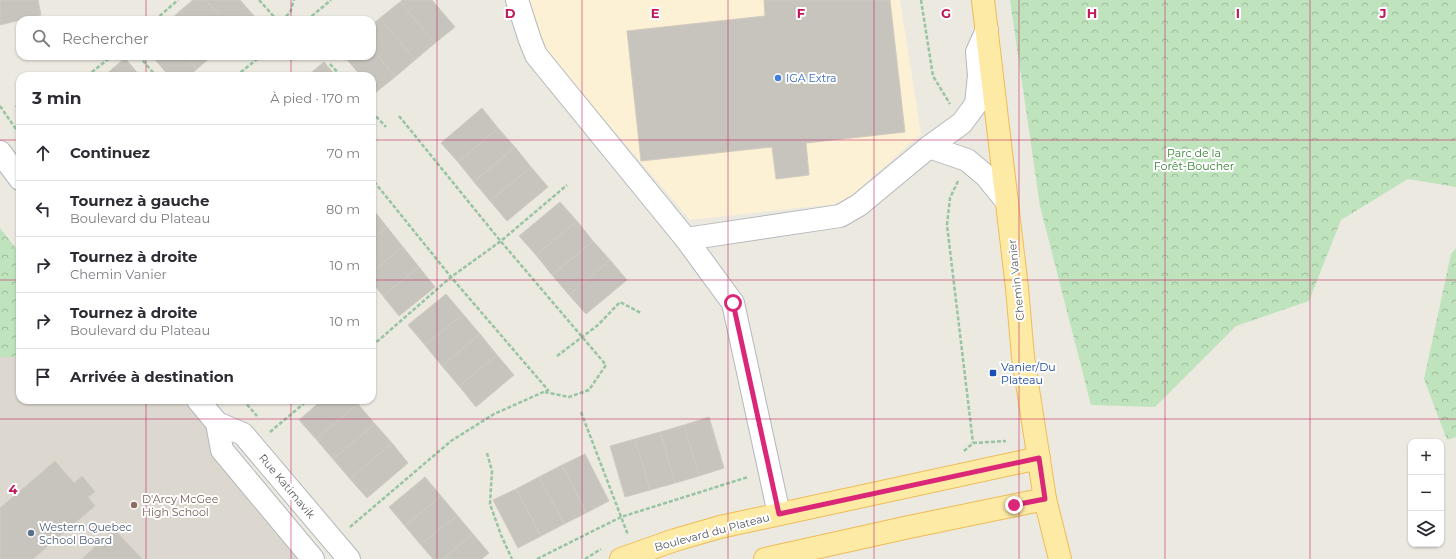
<!DOCTYPE html>
<html lang="fr">
<head>
<meta charset="utf-8">
<style>
  body { margin:0; font-family:Montserrat,sans-serif; background:#f2f2f3; color:#2b2b33 }
  .controls { position:absolute; right:12px; bottom:12px; display:grid; overflow:hidden; border-radius:8px; box-shadow:0 1px 3px #0004 }
  .controls button { width:36px; height:36px; display:grid; place-items:center; padding:0; border:0; border-bottom:1px solid #e1e1e2; background:#fff; color:#2b2b33; font:20px sans-serif }
  .stop { position:absolute; width:12px; height:12px; margin:-9px; border:3px solid #db2777; border-radius:50%; background:#fff }
  .stop.end { background:#db2777; border-color:#fff; box-shadow:0 1px 4px #0008 }
  .list { margin:0; padding:0; list-style:none }
  h2 { display:flex; justify-content:space-between; align-items:center; height:52px; margin:0; padding:0 16px; font-size:17px }
  h2 small { font-size:13px; font-weight:400; color:#7c7c81 }
  .list li { display:grid; grid-template-columns:26px 1fr auto; gap:12px; align-items:center; box-sizing:border-box; height:56px; padding:0 16px; border-top:1px solid #e1e1e2 }
  .list b { display:block; font-size:15px; white-space:nowrap }
  .list p { margin:0; font-size:13px; white-space:nowrap; color:#7c7c81 }
  .list em { font-size:13px; font-style:normal; color:#7c7c81 }
  .icon { flex:none; width:22px; height:22px; fill:none; stroke:currentColor; stroke-width:2; stroke-linecap:round; stroke-linejoin:round }
  .map { position:relative; flex:none; width:1456px; height:559px; overflow:hidden }
  .search { position:absolute; background:#fff; box-shadow:0 1px 3px #0004; left:16px; top:16px; width:360px; height:44px; display:flex; align-items:center; gap:10px; box-sizing:border-box; padding:0 14px; border-radius:12px; color:#7c7c81; font-size:15px }
  .panel { position:absolute; background:#fff; box-shadow:0 1px 3px #0004; left:16px; top:72px; width:360px; height:332px; border-radius:12px }
  .map>svg:first-child { display:block }
  .commercial { fill:#fdf1d5 }
  .education { fill:#dcd8cf }
  .forest { fill:url(#forest-crowns) }
  .building { fill:#c7c4be; stroke:#d1cabf }
  .lines { fill:none; stroke-linecap:round; stroke-linejoin:round }
  .minor-casing { stroke:#b4b7bb; stroke-width:24 }
  .major-casing { stroke:#eebc58; stroke-width:24 }
  .path { stroke:#97c4a1; stroke-width:2.5; stroke-dasharray:4 2; stroke-linecap:butt }
  .minor { stroke:#fff; stroke-width:22 }
  .major { stroke:#fdeaa5; stroke-width:22 }
  .route { stroke:#db2777; stroke-width:5 }
  .grid { fill:none; stroke:#c2185b; stroke-width:1; stroke-opacity:0.55 }
  .shop-dot { fill:#3f7fe0; stroke:#fff; stroke-width:1.5 }
  .transit-dot { fill:#1a4fb4; stroke:#fff; stroke-width:1.5 }
  .education-dot { fill:#8d6e63; stroke:#fff; stroke-width:1.5 }
  .service-dot { fill:#5c6f8a; stroke:#fff; stroke-width:1.5 }
  .labels { text-anchor:middle; dominant-baseline:central; stroke-width:4; stroke-linejoin:round; paint-order:stroke }
  .shop-label { font-size:11px; fill:#366cbe; stroke:#fff; text-anchor:start }
  .park-label { font-size:11px; fill:#378436; stroke:#fff }
  .street-label { font-size:11px; fill:#595d62; stroke:#fff }
  .transit-label { font-size:11px; fill:#164399; stroke:#fff; text-anchor:start }
  .education-label { font-size:11px; fill:#785e54; stroke:#fff; text-anchor:start }
  .service-label { font-size:11px; fill:#4e5e75; stroke:#fff; text-anchor:start }
  .grid-label { font-size:13px; text-anchor:middle; font-weight:bold; fill:#c2185b; stroke:#fff; stroke-width:4; stroke-linejoin:round; paint-order:stroke }
</style>
</head>
<body>
<div class="map">
<svg width="1456" height="559" viewBox="0 0 1456 559">
  <defs>
    <pattern id="forest-crowns" width="20" height="18" patternUnits="userSpaceOnUse"><rect width="20" height="18" fill="#bfe4bd"/><path d="M2 6a3 3 0 1 1 6 0M12 15a3 3 0 1 1 6 0" fill="none" stroke="#9ebc9d"/></pattern>
  </defs>
  <rect width="100%" height="100%" fill="#ece9e1"/>
  <polygon class="commercial" points="527,0 900,0 921,134 843,203 690,220 537,40"/>
  <polygon class="education" points="0,357 20,357 20,400 198,400 222,450 313,559 0,559"/>
  <g class="forest">
    <polygon points="1010,0 1456,0 1456,187 1408,179 1341,220 1309,301 1236,326 1155,407 1091,405 1040,206"/>
    <polygon points="0,228 20,253 20,357 0,357"/>
    <polygon points="1456,248 1456,437 1447,440 1424,379 1451,254"/>
  </g>
  <g class="building">
    <polygon points="0,0 38,0 41,15 0,25"/>
    <polygon points="193,0 206,0 223,20 189,20 181,10"/>
    <polygon points="206,0 240,0 256,18 254,20 223,20"/>
    <polygon points="402,0 432,0 455,27 435,43 400,2"/>
    <polygon points="764,0 890,0 905,132 806,143 809,175 776,179 772,147 641,161 627,31 765,16"/>
    <polygon points="400,2 435,43 415,60 380,18"/>
    <polygon points="181,10 189,20 170,20"/>
    <polygon points="380,18 415,60 395,77 372,49 372,25"/>
    <polygon points="372,49 395,77 375,93 372,90 372,76 361,76 344,56 372,56"/>
    <polygon points="152,56 186,56 197,69 188,76 169,76"/>
    <polygon points="186,56 212,56 197,69"/>
    <polygon points="125,58 140,76 106,76 105,75"/>
    <polygon points="324,62 336,76 307,76"/>
    <polygon points="482,108 498,128 458,162 441,143"/>
    <polygon points="498,128 515,147 474,182 458,162"/>
    <polygon points="515,147 531,167 490,201 474,182"/>
    <polygon points="531,167 548,187 507,221 490,201"/>
    <polygon points="560,202 577,221 536,255 519,236"/>
    <polygon points="372,208 387,227 372,239"/>
    <polygon points="577,221 593,241 552,275 536,255"/>
    <polygon points="387,227 403,247 372,272 372,239"/>
    <polygon points="593,241 610,260 569,295 552,275"/>
    <polygon points="403,247 419,267 383,296 372,282 372,272"/>
    <polygon points="610,260 627,280 586,314 569,295"/>
    <polygon points="419,267 435,287 399,316 383,296"/>
    <polygon points="446,294 463,314 425,345 408,325"/>
    <polygon points="463,314 480,334 442,366 425,345"/>
    <polygon points="480,334 497,355 459,386 442,366"/>
    <polygon points="497,355 514,375 476,407 459,386"/>
    <polygon points="322,400 354,400 358,404 316,439 299,420"/>
    <polygon points="358,404 375,424 333,459 316,439"/>
    <polygon points="709,417 724,468 699,476 684,425"/>
    <polygon points="375,424 392,443 350,479 333,459"/>
    <polygon points="684,425 699,476 675,483 660,432"/>
    <polygon points="660,432 675,483 650,490 635,439"/>
    <polygon points="635,439 650,490 625,497 610,446"/>
    <polygon points="392,443 408,463 367,498 350,479"/>
    <polygon points="585,454 609,501 586,513 562,465"/>
    <polygon points="55,461 74,483 82,476 95,492 88,497 95,506 33,559 0,559 0,508"/>
    <polygon points="562,465 586,513 564,524 539,477"/>
    <polygon points="425,477 441,496 405,526 389,507"/>
    <polygon points="539,477 564,524 541,536 516,489"/>
    <polygon points="516,489 541,536 518,548 493,500"/>
    <polygon points="441,496 457,515 421,545 405,526"/>
    <polygon points="457,515 473,534 443,559 433,559 421,545"/>
    <polygon points="114,529 142,559 82,559"/>
    <polygon points="473,534 489,553 482,559 443,559"/>
  </g>
  <g class="lines">
    <g class="minor-casing">
      <g id="minor">
        <polyline points="517,0 530,40 536,55 686,239 733,303 779,514"/>
        <polyline points="929,147 967,160 986,176 1007,202"/>
        <polyline points="0,152 20,179"/>
        <polyline points="686,239 840,216 859,205 929,147 962,123 976,104 979,75 977,52 987,30"/>
        <polyline points="198,400 217,423 243,434 349,559"/>
        <polyline points="217,423 222,450 313,559"/>
      </g>
    </g>
    <g class="major-casing">
      <g id="major">
        <polyline points="983,0 1017,288 1023,357 1045,499 1060,559"/>
        <polyline points="621,559 675,540 720,527 1039,458"/>
        <polyline points="765,559 909,527 1045,499"/>
      </g>
    </g>
    <g class="path">
      <polyline points="259,0 277,20"/>
      <polyline points="921,0 933,76 950,104"/>
      <polyline points="155,20 178,0"/>
      <polyline points="281,20 290,13 294,0"/>
      <polyline points="307,20 331,0"/>
      <polyline points="139,56 156,76"/>
      <polyline points="330,64 341,76"/>
      <polyline points="87,76 112,56"/>
      <polyline points="236,76 261,56"/>
      <polyline points="16,105 20,110"/>
      <polyline points="0,106 20,135"/>
      <polyline points="372,112 386,127"/>
      <polyline points="399,116 498,238 606,365 589,390 569,397 545,392"/>
      <polyline points="958,181 950,198 947,225 973,443"/>
      <polyline points="372,346 451,277 501,241 567,185"/>
      <polyline points="557,356 598,325 620,302 641,313"/>
      <polyline points="243,400 257,416"/>
      <polyline points="581,412 628,535"/>
      <polyline points="270,432 308,400"/>
      <polyline points="964,451 973,443 1006,441"/>
      <polyline points="487,453 492,471 490,504 501,535 512,559"/>
      <polyline points="350,527 451,441 494,414 548,390 451,277 372,179"/>
      <polyline points="537,559 621,517 748,477"/>
      <polyline points="585,559 601,549"/>
    </g>
    <use href="#minor" class="minor"/>
    <use href="#major" class="major"/>
  </g>
  <g class="lines">
    <polyline class="route" points="733,303 779,514 1039,458 1045,499 1014,505"/>
  </g>
  <path class="grid" d="M 146,0 L 146,20M 291,0 L 291,20M 437,0 L 437,559M 582,0 L 582,559M 728,0 L 728,559M 874,0 L 874,559M 1019,0 L 1019,559M 1165,0 L 1165,559M 1310,0 L 1310,559M 146,56 L 146,76M 291,56 L 291,76M 0,140 L 20,140M 372,140 L 1456,140M 0,280 L 20,280M 372,280 L 1456,280M 146,400 L 146,559M 291,400 L 291,559M 0,419 L 1456,419"/>
  <circle class="shop-dot" cx="778" cy="78" r="4"/>
  <rect class="transit-dot" x="989" y="369" width="8" height="8" rx="2"/>
  <circle class="education-dot" cx="134" cy="505" r="4"/>
  <circle class="service-dot" cx="31" cy="533" r="4"/>
  <g class="labels">
    <g class="shop-label">
      <text x="786" y="78">IGA Extra</text>
    </g>
    <g class="park-label">
      <text x="1194" y="153">Parc de la<tspan x="1194" dy="13">Forêt-Boucher</tspan></text>
    </g>
    <g class="street-label">
      <text transform="translate(1016 280) rotate(-96)">Chemin Vanier</text>
      <text transform="translate(287 486) rotate(50)">Rue Katimavik</text>
      <text transform="translate(712 532) rotate(-15)">Boulevard du Plateau</text>
    </g>
    <g class="transit-label">
      <text x="1001" y="367">Vanier/Du<tspan x="1001" dy="13">Plateau</tspan></text>
    </g>
    <g class="education-label">
      <text x="142" y="499">D'Arcy McGee<tspan x="142" dy="13">High School</tspan></text>
    </g>
    <g class="service-label">
      <text x="39" y="527">Western Quebec<tspan x="39" dy="13">School Board</tspan></text>
    </g>
  </g>
  <g class="grid-label">
    <text x="510" y="18">D</text>
    <text x="655" y="18">E</text>
    <text x="801" y="18">F</text>
    <text x="946" y="18">G</text>
    <text x="1092" y="18">H</text>
    <text x="1238" y="18">I</text>
    <text x="1383" y="18">J</text>
    <text x="13" y="494">4</text>
  </g>
</svg>
<div class="controls">
<button>+</button>
<button>−</button>
<button><svg class="icon" aria-label="layers" viewBox="0 0 24 24"><path d="M12 4l9 5-9 5-9-5zM3 14l9 5 9-5"/></svg></button>
</div>
<div class="stop" style="left:733px;top:303px"></div>
<div class="stop end" style="left:1014px;top:505px"></div>
<div class="search"><svg class="icon" aria-label="search" viewBox="0 0 24 24"><circle cx="10" cy="10" r="6"/><path d="M15 15l6 6"/></svg>Rechercher</div>
<section class="panel">
<h2>3 min<small>À pied · 170 m</small></h2>
<ul class="list">
<li><svg class="icon" aria-label="ahead" viewBox="0 0 24 24"><path d="M12 20V5M6 11l6-6 6 6"/></svg><div><b>Continuez</b></div><em>70 m</em></li>
<li><svg class="icon" aria-label="left" viewBox="0 0 24 24"><path d="M17 20v-9H6M10 6l-5 5 5 5"/></svg><div><b>Tournez à gauche</b><p>Boulevard du Plateau</p></div><em>80 m</em></li>
<li><svg class="icon" aria-label="right" viewBox="0 0 24 24"><path d="M7 20v-9h11M14 6l5 5-5 5"/></svg><div><b>Tournez à droite</b><p>Chemin Vanier</p></div><em>10 m</em></li>
<li><svg class="icon" aria-label="right" viewBox="0 0 24 24"><path d="M7 20v-9h11M14 6l5 5-5 5"/></svg><div><b>Tournez à droite</b><p>Boulevard du Plateau</p></div><em>10 m</em></li>
<li><svg class="icon" aria-label="arrive" viewBox="0 0 24 24"><path d="M6 21V4h12l-3 4 3 4H6"/></svg><div><b>Arrivée à destination</b></div></li>
</ul>
</section>
</div>
</body>
</html>
